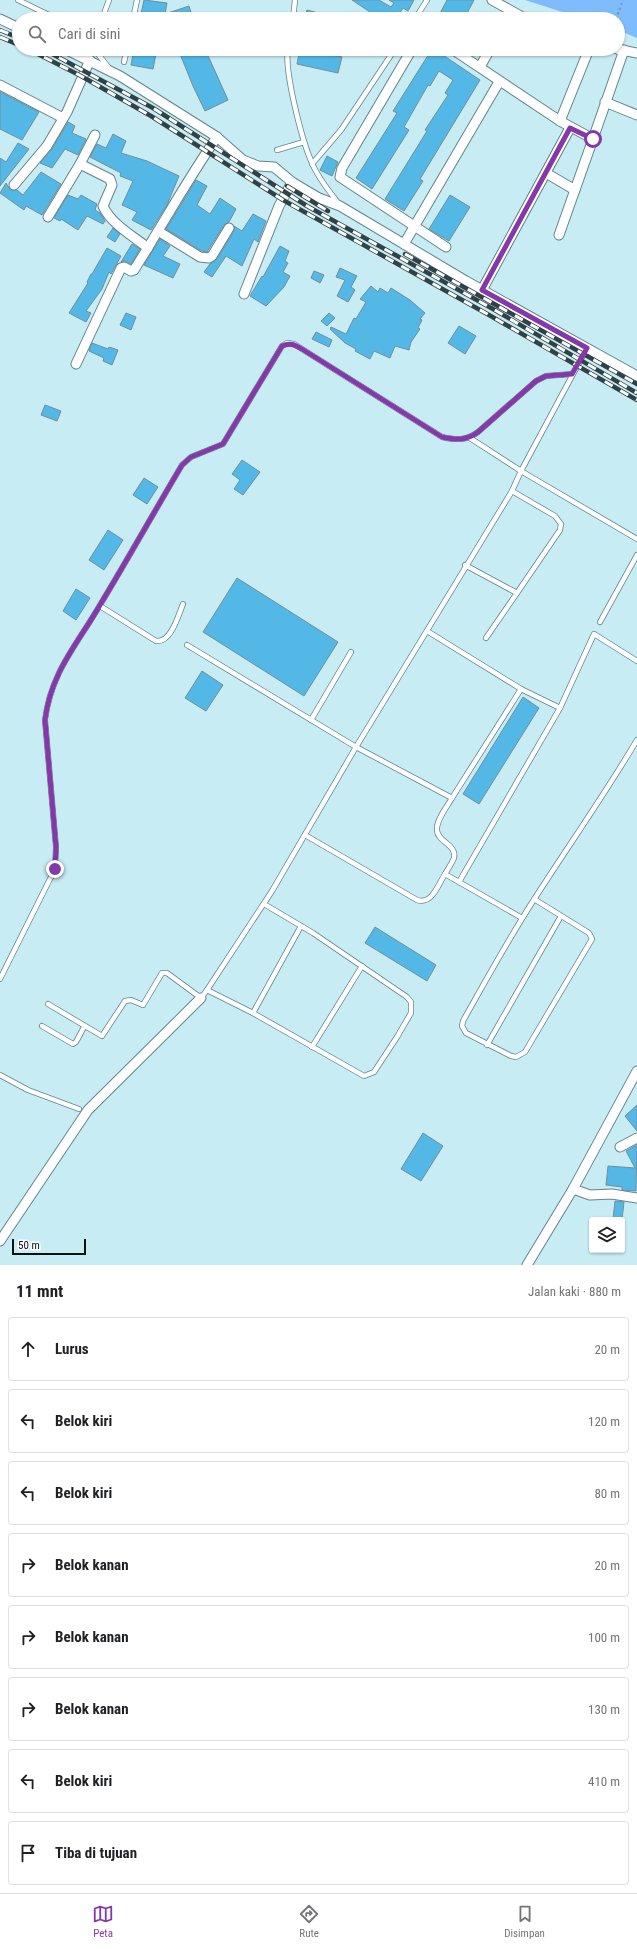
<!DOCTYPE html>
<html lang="id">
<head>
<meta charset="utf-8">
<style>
  body { margin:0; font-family:"Roboto Condensed",sans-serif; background:#f2f2f2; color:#202124 }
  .controls { position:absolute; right:12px; bottom:12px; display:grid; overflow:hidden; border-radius:4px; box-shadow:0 1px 3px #0004 }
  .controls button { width:36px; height:36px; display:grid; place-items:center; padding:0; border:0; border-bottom:1px solid #e0e0e0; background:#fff; color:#202124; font:20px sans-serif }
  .scale { position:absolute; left:12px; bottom:10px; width:74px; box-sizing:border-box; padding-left:4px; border:2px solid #041012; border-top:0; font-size:11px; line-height:14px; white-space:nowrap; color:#041012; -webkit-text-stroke:3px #fff; paint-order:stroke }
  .stop { position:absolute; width:12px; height:12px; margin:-9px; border:3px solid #8538a9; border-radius:50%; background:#fff }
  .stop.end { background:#8538a9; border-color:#fff; box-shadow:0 1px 4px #0008 }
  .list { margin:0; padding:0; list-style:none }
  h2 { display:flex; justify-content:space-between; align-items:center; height:52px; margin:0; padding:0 16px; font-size:17px }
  h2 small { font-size:13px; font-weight:400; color:#757577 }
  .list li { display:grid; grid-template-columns:26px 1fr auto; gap:12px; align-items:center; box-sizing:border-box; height:64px; margin:0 8px 8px; padding:0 8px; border:1px solid #e0e0e0; border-radius:4px }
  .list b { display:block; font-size:15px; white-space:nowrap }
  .list em { font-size:13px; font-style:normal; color:#757577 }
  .icon { flex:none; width:22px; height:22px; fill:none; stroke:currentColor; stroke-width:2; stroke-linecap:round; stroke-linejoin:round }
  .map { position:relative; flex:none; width:637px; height:1265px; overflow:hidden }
  .search { position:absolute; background:#fff; box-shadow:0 1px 3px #0004; left:12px; right:12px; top:12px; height:44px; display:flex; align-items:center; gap:10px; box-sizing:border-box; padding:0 14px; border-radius:22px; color:#757577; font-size:15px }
  .sheet { height:628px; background:#fff }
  nav { display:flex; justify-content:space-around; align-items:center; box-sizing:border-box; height:56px; border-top:1px solid #e0e0e0; background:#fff; font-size:11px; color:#757577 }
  nav a { display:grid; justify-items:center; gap:2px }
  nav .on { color:#8538a9 }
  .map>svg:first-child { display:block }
  .water { fill:#7fbcfe }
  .building { fill:#53b8e6; stroke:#718e9d }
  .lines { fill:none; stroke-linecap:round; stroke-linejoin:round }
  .lane-casing { stroke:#62858b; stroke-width:6 }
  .street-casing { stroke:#62858b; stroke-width:11 }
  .path { stroke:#7a959a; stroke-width:2; stroke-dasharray:2 3; stroke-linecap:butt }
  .lane { stroke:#fff; stroke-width:4.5 }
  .street { stroke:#fff; stroke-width:9 }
  .rail-casing { stroke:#304245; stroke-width:4.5 }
  .rail { stroke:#fff; stroke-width:3; stroke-dasharray:9; stroke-linecap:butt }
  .route { stroke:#8538a9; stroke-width:5 }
</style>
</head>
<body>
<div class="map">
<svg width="637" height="1265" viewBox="0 0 637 1265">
  <rect width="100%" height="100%" fill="#c7ecf3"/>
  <polygon class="water" points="525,0 637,0 637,38 618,30 618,19 584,19"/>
  <g class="building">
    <polygon points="144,0 167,3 165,14 189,6 193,19 140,19"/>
    <polygon points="352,0 379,0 391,7 394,3 389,0 414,0 408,11 403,8 396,19 366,19 370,12"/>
    <polygon points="447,0 474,0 464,19 437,19"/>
    <polygon points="307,10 329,16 329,19 304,19"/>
    <polygon points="134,49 157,49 153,69 131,65"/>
    <polygon points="178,49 205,49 228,100 205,111 193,86"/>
    <polygon points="300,49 342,57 338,73 297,64"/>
    <polygon points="432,49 434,49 480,80 420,179 423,181 404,211 385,199 427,131 425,130 448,95 445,93 453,80 439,71 430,86 428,85 404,127 409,130 372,189 356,178 397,113 393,111"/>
    <polygon points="0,92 39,112 22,140 0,129"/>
    <polygon points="68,122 75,126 72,133 86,139 78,155 65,149 52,168 40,163 52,149"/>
    <polygon points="113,134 126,141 121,153 147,161 179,176 167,205 151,230 132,220 137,212 122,205 133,181 120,176 121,173 90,157 97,144 106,148"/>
    <polygon points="18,143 29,149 0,186 0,158 6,162"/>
    <polygon points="327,156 338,162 332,176 320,170"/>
    <polygon points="41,172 61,184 42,215 26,206 24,210 0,193 6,183 10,190 17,190 23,195"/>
    <polygon points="196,180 207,186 197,205 210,214 220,198 236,209 229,222 224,225 207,252 202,251 166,229"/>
    <polygon points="68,195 78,199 81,195 97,204 95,210 100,213 105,221 103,224 87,216 78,230 61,219 60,221 54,218"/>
    <polygon points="450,195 470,207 449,241 429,229"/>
    <polygon points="253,214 266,221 258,242 254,239 242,266 226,256 212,277 204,272 210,264 217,259 234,231 234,226 242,231"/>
    <polygon points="113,228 120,234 115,242 107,237"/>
    <polygon points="160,239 170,246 163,256 180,264 173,278 144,265"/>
    <polygon points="132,244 140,249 131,264 125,261 121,262"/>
    <polygon points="280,246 289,251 285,261 288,263 283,272 290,276 284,287 266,306 250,296 262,276 263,277"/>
    <polygon points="107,248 121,256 111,274 109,272 102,289 86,311 91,313 86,322 69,313 88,283 87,282 91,274 92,274"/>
    <polygon points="340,268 357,276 351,287 355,290 348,302 337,296 345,280 336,277"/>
    <polygon points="314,271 324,275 320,283 311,278"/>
    <polygon points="371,286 378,292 380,288 388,293 391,288 410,300 425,313 420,319 422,320 418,328 420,329 411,342 409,350 395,346 390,358 374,351 370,359 355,351 356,349 345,343 330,329 331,327 346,334 354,318 356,319 366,302 360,299"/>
    <polygon points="126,313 136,317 131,330 120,325"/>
    <polygon points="329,313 335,318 327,326 321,321"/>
    <polygon points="459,326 476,336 465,354 448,343"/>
    <polygon points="316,332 332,340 329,347 312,339"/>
    <polygon points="92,343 108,349 109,347 118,350 112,365 103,361 104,358 89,351"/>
    <polygon points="45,405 61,411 57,421 41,415"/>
    <polygon points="242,460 260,472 243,495 234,489 240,480 232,474"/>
    <polygon points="144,478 158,487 147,504 133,495"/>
    <polygon points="108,530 123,540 104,570 89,560"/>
    <polygon points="237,578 338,642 304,696 203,632"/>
    <polygon points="76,589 90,598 76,620 63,611"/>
    <polygon points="202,671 223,685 206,711 185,698"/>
    <polygon points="523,697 539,708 479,804 463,794"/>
    <polygon points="375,927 436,965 427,981 365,943"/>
    <polygon points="637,1105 637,1131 625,1116"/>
    <polygon points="423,1133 443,1146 421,1181 401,1169"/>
    <polygon points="637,1145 636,1191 622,1190 622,1187 606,1185 608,1166 635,1168 626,1151"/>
    <polygon points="615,1201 624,1202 622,1220 613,1219"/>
  </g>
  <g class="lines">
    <g class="lane-casing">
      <g id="lane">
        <polyline points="18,0 57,19"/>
        <polyline points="102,19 109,0"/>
        <polyline points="133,19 137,0"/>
        <polyline points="293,19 295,0"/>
        <polyline points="415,19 427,0"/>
        <polyline points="94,49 109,68"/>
        <path d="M 288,49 C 284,71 302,141 312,163 C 318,178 329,191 339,204"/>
        <polyline points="124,62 127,49"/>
        <polyline points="277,150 304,142"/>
        <polyline points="312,164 341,130 395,49"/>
        <polyline points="587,348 521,471 637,539"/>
        <polyline points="512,491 555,516 561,524 560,530 517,593"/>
        <polyline points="465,565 517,593 486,638"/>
        <path d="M 100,606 L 156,641 C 171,643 178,616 183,604"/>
        <polyline points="600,622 637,555"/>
        <polyline points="187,645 356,747 452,798 521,689 427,631"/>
        <polyline points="521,689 560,708"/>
        <polyline points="311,720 351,652"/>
        <path d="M 305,835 L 417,900 C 432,905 438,885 445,874 L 522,918"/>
        <path d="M 445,874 C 448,869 452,863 454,858 C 457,844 437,842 437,830 C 436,820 447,807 452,798"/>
        <polyline points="459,882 560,708 594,634 637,661"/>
        <path d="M 534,899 L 589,933 L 592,939 L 525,1052 L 516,1057 L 511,1056 L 466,1033 L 462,1026 L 463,1021 C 486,980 509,938 535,898 C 569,845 605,794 637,740"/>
        <path d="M 0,979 L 55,869 L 56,847 L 45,720 C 51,672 77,645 100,605 C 128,559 154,512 182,465 L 191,457 L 223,444 L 282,346 L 287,343 L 294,344 L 442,437 C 456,440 466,441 478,432 L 536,381 L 546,376 L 572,374"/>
        <polyline points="207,990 253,1013 364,1076 374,1072 397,1037 411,1013 411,1002 407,997 313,933 264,904"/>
        <polyline points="48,1004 102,1036 125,1001 131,1000 143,1005 162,973 167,973 201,998 207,990 272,891 356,747 512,491 521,471 470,438"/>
        <polyline points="253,1013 301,926"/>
        <polyline points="42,1026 73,1044 76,1042 84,1027"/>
        <polyline points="487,1045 561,916"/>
        <polyline points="312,1047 362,966"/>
        <polyline points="0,1075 28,1090 79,1109"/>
      </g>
    </g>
    <g class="street-casing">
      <g id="street">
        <polyline points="492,0 526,19"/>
        <polyline points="0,19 19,28"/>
        <polyline points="65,49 120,76 217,137 243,160 258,166 274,167 292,182 319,198 340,206 466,281 637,376"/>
        <polyline points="412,49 342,168 340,177 446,247"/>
        <polyline points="452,49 560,121 593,139 624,50"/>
        <polyline points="617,49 637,53"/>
        <polyline points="480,67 490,49"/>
        <polyline points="0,85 63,118"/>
        <polyline points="605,102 637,115"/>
        <polyline points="560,121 589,49"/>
        <path d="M 95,135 L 80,164 L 110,179 L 112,185 L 103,206 C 111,224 133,236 148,248"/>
        <polyline points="546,173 575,190"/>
        <polyline points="14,185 47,146 67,112 90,60"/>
        <polyline points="48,217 80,164"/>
        <polyline points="158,231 200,257 209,258 212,256 229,228"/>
        <polyline points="559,235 593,139"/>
        <polyline points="404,244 499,82"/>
        <polyline points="482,290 570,128"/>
        <polyline points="244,294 279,206 292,182"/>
        <path d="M 76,364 L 121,268 L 124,267 L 131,271 L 134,270 C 162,226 187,180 217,137"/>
        <polyline points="620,1147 637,1138"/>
        <polyline points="573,1189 590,1195 612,1194 637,1198"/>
        <polyline points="0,1241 88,1110 201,998"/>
        <polyline points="527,1265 573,1189 637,1071"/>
      </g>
    </g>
    <polyline class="path" points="616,19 623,0"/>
    <use href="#lane" class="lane"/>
    <use href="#street" class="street"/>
    <g class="rail-casing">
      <g id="rail">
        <polyline points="0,30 19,38"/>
        <polyline points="0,37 19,45"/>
        <polyline points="28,49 81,76 151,116 283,200 489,315 637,400"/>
        <polyline points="43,49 153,108 307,206 493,309 637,393"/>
        <polyline points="287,186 328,211"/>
        <polyline points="405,254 637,384"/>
      </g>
    </g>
    <use href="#rail" class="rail"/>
  </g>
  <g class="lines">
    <path class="route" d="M 55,869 L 56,847 L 45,720 C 51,672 77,645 100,605 C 128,559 154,512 182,465 L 191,457 L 223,444 L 282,346 C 290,342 295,345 302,349 L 442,437 C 456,440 466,441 478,432 L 536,381 L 546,376 L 572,374 L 587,348 L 482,290 L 570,128 L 593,139"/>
  </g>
</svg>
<div class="controls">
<button><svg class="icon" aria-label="layers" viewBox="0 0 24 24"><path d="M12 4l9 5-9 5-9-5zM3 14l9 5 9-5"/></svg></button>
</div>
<div class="scale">50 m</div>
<div class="stop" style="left:593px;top:139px"></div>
<div class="stop end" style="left:55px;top:869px"></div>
<div class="search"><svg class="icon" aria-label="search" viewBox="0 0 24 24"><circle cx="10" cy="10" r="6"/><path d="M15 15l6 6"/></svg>Cari di sini</div>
</div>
<section class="sheet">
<h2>11 mnt<small>Jalan kaki · 880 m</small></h2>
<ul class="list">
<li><svg class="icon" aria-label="ahead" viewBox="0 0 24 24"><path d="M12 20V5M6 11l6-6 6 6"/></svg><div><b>Lurus</b></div><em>20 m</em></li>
<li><svg class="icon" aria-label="left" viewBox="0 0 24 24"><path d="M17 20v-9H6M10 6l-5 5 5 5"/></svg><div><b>Belok kiri</b></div><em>120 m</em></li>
<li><svg class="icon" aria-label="left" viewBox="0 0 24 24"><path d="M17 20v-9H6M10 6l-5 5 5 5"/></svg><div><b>Belok kiri</b></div><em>80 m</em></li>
<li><svg class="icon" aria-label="right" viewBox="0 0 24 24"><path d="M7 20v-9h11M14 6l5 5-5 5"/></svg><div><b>Belok kanan</b></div><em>20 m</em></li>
<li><svg class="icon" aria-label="right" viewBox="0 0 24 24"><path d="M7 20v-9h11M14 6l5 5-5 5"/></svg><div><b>Belok kanan</b></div><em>100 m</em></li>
<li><svg class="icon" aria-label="right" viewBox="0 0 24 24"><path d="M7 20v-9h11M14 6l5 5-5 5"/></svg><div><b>Belok kanan</b></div><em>130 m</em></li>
<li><svg class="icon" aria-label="left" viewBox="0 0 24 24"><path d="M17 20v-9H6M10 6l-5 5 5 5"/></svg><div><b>Belok kiri</b></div><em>410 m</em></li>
<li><svg class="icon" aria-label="arrive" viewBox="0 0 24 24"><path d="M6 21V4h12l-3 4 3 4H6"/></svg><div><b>Tiba di tujuan</b></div></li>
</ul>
</section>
<nav>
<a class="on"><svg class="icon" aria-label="map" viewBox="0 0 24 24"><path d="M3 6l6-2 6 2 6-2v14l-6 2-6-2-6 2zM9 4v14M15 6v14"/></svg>Peta</a>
<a><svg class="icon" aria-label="directions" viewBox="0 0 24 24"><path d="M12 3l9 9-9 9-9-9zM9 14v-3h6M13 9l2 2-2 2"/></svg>Rute</a>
<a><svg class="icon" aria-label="saved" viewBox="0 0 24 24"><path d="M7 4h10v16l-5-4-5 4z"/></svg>Disimpan</a>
</nav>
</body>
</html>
